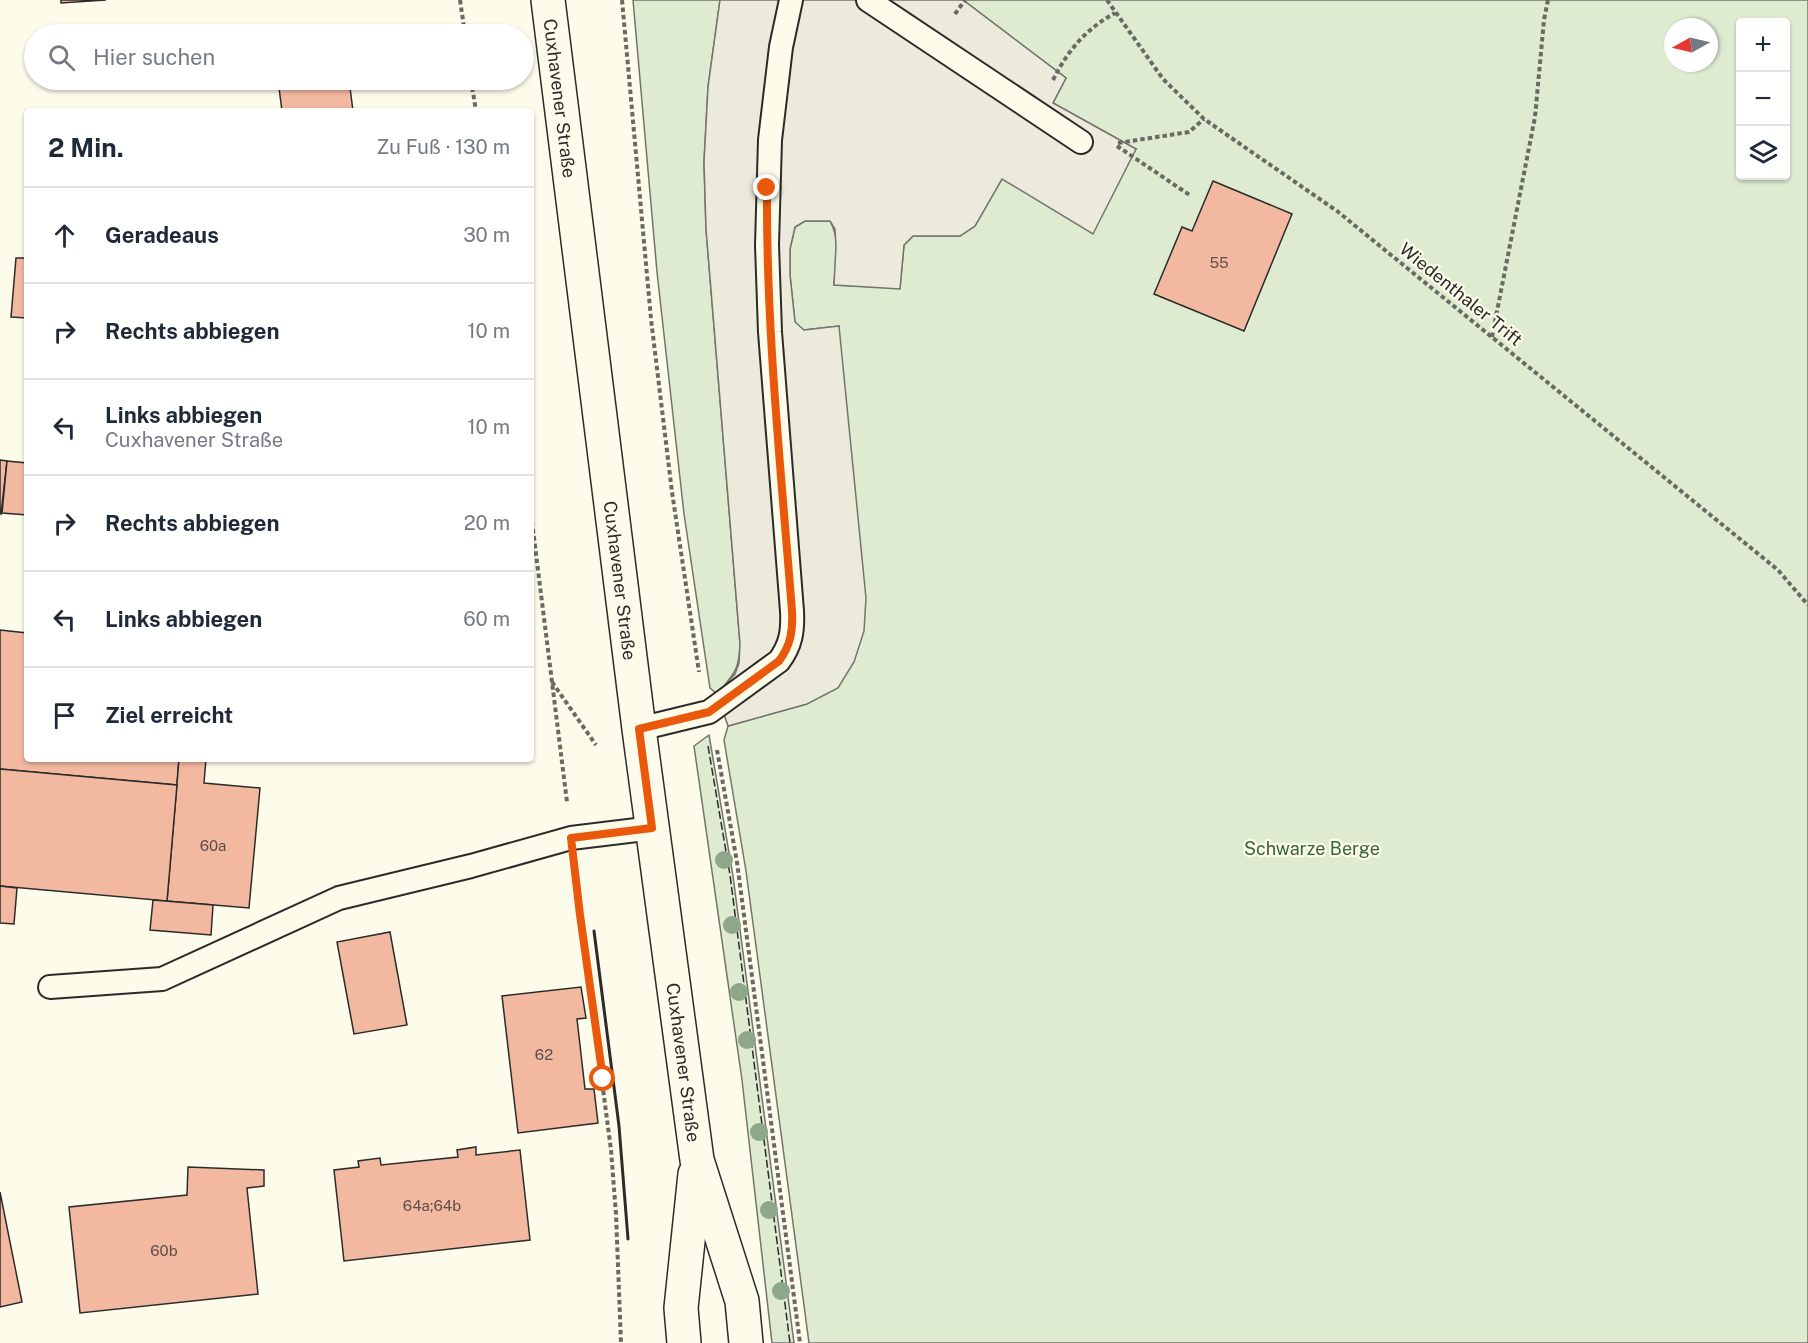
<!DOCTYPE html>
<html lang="de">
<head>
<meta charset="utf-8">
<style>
  body { margin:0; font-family:"Public Sans",sans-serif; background:#f2f2f3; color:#1f2937 }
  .controls { position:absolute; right:18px; top:18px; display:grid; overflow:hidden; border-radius:6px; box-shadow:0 2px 4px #0004 }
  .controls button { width:54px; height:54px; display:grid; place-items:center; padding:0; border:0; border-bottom:2px solid #e0e1e3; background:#fff; color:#1f2937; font:30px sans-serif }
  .compass { position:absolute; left:1664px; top:18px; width:54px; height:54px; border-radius:50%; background:#fff; box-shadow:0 2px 4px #0004; rotate:262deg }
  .stop { position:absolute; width:18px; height:18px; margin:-14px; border:4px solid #ea580c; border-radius:50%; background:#fff }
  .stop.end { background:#ea580c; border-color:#fff; box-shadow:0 2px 6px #0008 }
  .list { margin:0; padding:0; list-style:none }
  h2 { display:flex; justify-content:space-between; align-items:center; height:78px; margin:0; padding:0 24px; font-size:26px }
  h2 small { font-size:20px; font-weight:400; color:#747a83 }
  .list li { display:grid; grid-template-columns:39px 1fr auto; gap:18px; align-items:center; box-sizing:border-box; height:96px; padding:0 24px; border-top:2px solid #e0e1e3 }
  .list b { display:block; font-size:22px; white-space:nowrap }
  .list p { margin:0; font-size:20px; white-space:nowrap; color:#747a83 }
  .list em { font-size:20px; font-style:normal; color:#747a83 }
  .icon { flex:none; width:33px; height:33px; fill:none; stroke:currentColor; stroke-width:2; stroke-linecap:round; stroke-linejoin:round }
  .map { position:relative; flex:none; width:1808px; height:1343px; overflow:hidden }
  .search { position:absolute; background:#fff; box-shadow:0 2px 4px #0004; left:24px; top:24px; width:510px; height:66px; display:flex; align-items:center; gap:15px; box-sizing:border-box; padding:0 21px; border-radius:33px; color:#747a83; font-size:22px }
  .panel { position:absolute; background:#fff; box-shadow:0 2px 4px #0004; left:24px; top:108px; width:510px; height:654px; border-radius:6px }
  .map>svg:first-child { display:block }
  .green { fill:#deebd1; stroke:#74746e; stroke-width:1.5; fill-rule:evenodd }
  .parking { fill:#eceadb; stroke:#74746e; stroke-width:1.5 }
  .building { fill:#f2b8a0; stroke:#2b2b2b; stroke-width:1.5 }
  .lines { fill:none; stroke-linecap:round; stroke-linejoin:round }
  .service-casing { stroke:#2b2b2b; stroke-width:26 }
  .primary-casing { stroke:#2b2b2b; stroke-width:36 }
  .path { stroke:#6a6964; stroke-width:4; stroke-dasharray:4.5 3; stroke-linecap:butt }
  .service { stroke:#fdfbea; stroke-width:22 }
  .primary { stroke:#fdfbea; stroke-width:33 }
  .fence { stroke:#2b2b2b; stroke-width:1.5; stroke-dasharray:8 3; stroke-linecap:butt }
  .wall { stroke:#2b2b2b; stroke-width:3 }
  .tree { fill:#8ea78a }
  .route { stroke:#ea580c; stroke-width:8 }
  .labels { text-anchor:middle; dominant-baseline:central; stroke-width:4.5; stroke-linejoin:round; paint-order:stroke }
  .number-label { font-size:15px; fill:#5d4e48 }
  .street-label { font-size:18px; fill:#2b2b2b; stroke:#fdfbea }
  .park-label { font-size:18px; fill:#34623c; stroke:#fdfbea }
</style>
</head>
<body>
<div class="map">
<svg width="1808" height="1343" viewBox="0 0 1808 1343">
  <rect width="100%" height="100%" fill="#fdfbea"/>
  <g class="green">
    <path d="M 633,0 L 720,0 L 708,87 L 704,162 L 706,229 L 740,644 C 739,671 734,674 717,694 L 710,688 L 684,514 L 657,272 Z"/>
    <path d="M 963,0 L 1808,0 L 1808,1343 L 809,1343 L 746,871 L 724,740 L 728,726 L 807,704 L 839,326 L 803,330 L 795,322 L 790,275 L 790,249 L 795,227 L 805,221 L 830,221 C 841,239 835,265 834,285 L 900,288 L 904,245 L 913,236 L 960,236 L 975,226 L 1002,179 L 1136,149 L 1053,103 L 1066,78 ZM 1740,22 L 1786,22 L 1786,176 L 1740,176 ZM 1673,27 L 1709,27 L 1709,63 L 1673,63 Z"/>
    <polygon points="709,735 733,876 794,1343 772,1343 742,1080 694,746"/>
  </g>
  <polygon class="parking" points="720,0 963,0 1066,78 1053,103 1136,149 1093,234 1002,179 975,226 960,236 913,236 904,245 900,289 834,285 836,246 835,229 830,221 805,221 795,227 790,249 790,275 795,322 804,330 839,326 866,598 864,631 854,662 838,688 807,704 728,726 717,694 735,674 739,663 740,644 706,229 704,162 708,87"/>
  <g class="building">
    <polygon points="61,0 106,0 61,3"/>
    <polygon points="278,80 349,80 353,111 282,111"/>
    <polygon points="1213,181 1292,214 1244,331 1154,294 1182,227 1192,231"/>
    <polygon points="16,258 27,258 27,318 11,317"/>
    <polygon points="0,460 7,461 1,514 0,513"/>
    <polygon points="7,461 27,463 27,515 2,513"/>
    <polygon points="0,630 27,633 27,759 179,759 177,785 0,769"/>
    <polygon points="179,759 206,759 204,783 260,788 249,908 167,901"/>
    <polygon points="0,769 177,785 167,901 0,886"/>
    <polygon points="0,886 17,888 14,924 0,923"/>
    <polygon points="153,900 213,905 211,935 150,930"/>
    <polygon points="390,932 407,1025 354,1034 337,942"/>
    <polygon points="581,987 586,1018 577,1019 585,1089 594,1089 598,1123 518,1133 502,996"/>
    <polygon points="476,1147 476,1155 520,1150 530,1240 344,1261 334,1170 359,1167 358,1161 380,1158 381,1165 458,1157 457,1150"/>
    <polygon points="188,1167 264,1170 264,1186 247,1188 258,1294 80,1313 69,1207 187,1195"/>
    <polygon points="0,1192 22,1302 0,1307"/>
  </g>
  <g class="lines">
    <g class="service-casing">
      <g id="service">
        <polyline points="868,0 1081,142"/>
        <path d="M 639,729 L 709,712 L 779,661 C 791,645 793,631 792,611 L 770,332 L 767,245 L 770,140 L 781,47 L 791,0"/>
        <polyline points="50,987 162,979 339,898 471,866 571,838 653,828"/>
      </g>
    </g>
    <g class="primary-casing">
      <g id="primary">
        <path id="s1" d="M 548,0 L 639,729 L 697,1160 L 742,1301 L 746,1343"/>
        <polyline points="684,1343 681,1308 695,1174"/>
      </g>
    </g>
    <g class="path">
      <polyline points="460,0 465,34"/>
      <polyline points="622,0 651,319 672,492 699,672"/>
      <polyline points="1107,0 1163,79 1204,119 1337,211 1778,570 1808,605"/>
      <polyline points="955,14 965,0"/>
      <polyline points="471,80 476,111"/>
      <path d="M 1053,80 C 1068,50 1086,29 1115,13"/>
      <polyline points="1118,143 1189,132 1204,119"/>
      <polyline points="1117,146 1191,196"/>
      <polyline points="1492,337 1535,117 1544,20 1548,0"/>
      <polyline points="531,514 567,802"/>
      <polyline points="552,682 596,745"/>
      <polyline points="717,750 737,862 800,1343"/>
      <polyline points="575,875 611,1150 616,1214 621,1343"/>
    </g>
    <use href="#service" class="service"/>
    <use href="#primary" class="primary"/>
    <polyline class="fence" points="708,746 730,875 790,1343"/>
    <polyline class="wall" points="594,931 619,1126 628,1239"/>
  </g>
  <g class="tree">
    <circle cx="724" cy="860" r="9"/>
    <circle cx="732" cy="925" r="9"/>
    <circle cx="739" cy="992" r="9"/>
    <circle cx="747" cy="1040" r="9"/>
    <circle cx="759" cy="1132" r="9"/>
    <circle cx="769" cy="1210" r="9"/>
    <circle cx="781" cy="1291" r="9"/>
  </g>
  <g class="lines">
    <path class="route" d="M 603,1079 L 580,915 L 571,838 L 652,828 L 639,729 L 709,712 L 779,661 C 791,645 793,630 792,611 C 781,470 766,329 767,188"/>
  </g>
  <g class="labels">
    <g class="number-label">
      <text x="1219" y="262">55</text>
      <text x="213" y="845">60a</text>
      <text x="544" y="1054">62</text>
      <text x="432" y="1205">64a;64b</text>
      <text x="164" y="1250">60b</text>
    </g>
    <g class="street-label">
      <text stroke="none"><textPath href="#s1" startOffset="99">Cuxhavener Straße</textPath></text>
      <text transform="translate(1461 294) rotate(39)">Wiedenthaler Trift</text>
      <text stroke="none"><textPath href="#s1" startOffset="585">Cuxhavener Straße</textPath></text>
      <text stroke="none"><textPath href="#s1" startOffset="1071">Cuxhavener Straße</textPath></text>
    </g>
    <g class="park-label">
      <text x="1312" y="848">Schwarze Berge</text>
    </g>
  </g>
</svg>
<div class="controls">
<button>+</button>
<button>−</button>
<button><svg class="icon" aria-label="layers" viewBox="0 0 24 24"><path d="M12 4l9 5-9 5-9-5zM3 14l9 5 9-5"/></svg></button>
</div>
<svg class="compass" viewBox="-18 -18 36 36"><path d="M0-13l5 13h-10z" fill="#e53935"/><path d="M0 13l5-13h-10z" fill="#747a83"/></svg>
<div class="stop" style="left:603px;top:1079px"></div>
<div class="stop end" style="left:767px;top:188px"></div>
<div class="search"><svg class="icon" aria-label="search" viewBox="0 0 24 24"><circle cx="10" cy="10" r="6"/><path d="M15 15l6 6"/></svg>Hier suchen</div>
<section class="panel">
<h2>2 Min.<small>Zu Fuß · 130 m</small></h2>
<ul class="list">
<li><svg class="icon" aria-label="ahead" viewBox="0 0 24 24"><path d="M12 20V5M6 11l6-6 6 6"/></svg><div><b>Geradeaus</b></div><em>30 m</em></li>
<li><svg class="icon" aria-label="right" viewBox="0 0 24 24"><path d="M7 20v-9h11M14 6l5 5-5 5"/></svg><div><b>Rechts abbiegen</b></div><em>10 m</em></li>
<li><svg class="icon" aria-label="left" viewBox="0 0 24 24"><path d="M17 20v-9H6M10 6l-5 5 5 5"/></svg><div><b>Links abbiegen</b><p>Cuxhavener Straße</p></div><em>10 m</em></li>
<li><svg class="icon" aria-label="right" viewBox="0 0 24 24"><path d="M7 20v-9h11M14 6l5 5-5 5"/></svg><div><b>Rechts abbiegen</b></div><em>20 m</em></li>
<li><svg class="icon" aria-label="left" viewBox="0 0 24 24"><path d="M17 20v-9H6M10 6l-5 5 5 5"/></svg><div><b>Links abbiegen</b></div><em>60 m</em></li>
<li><svg class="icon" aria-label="arrive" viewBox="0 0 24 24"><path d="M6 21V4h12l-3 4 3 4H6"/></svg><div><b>Ziel erreicht</b></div></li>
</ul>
</section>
</div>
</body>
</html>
